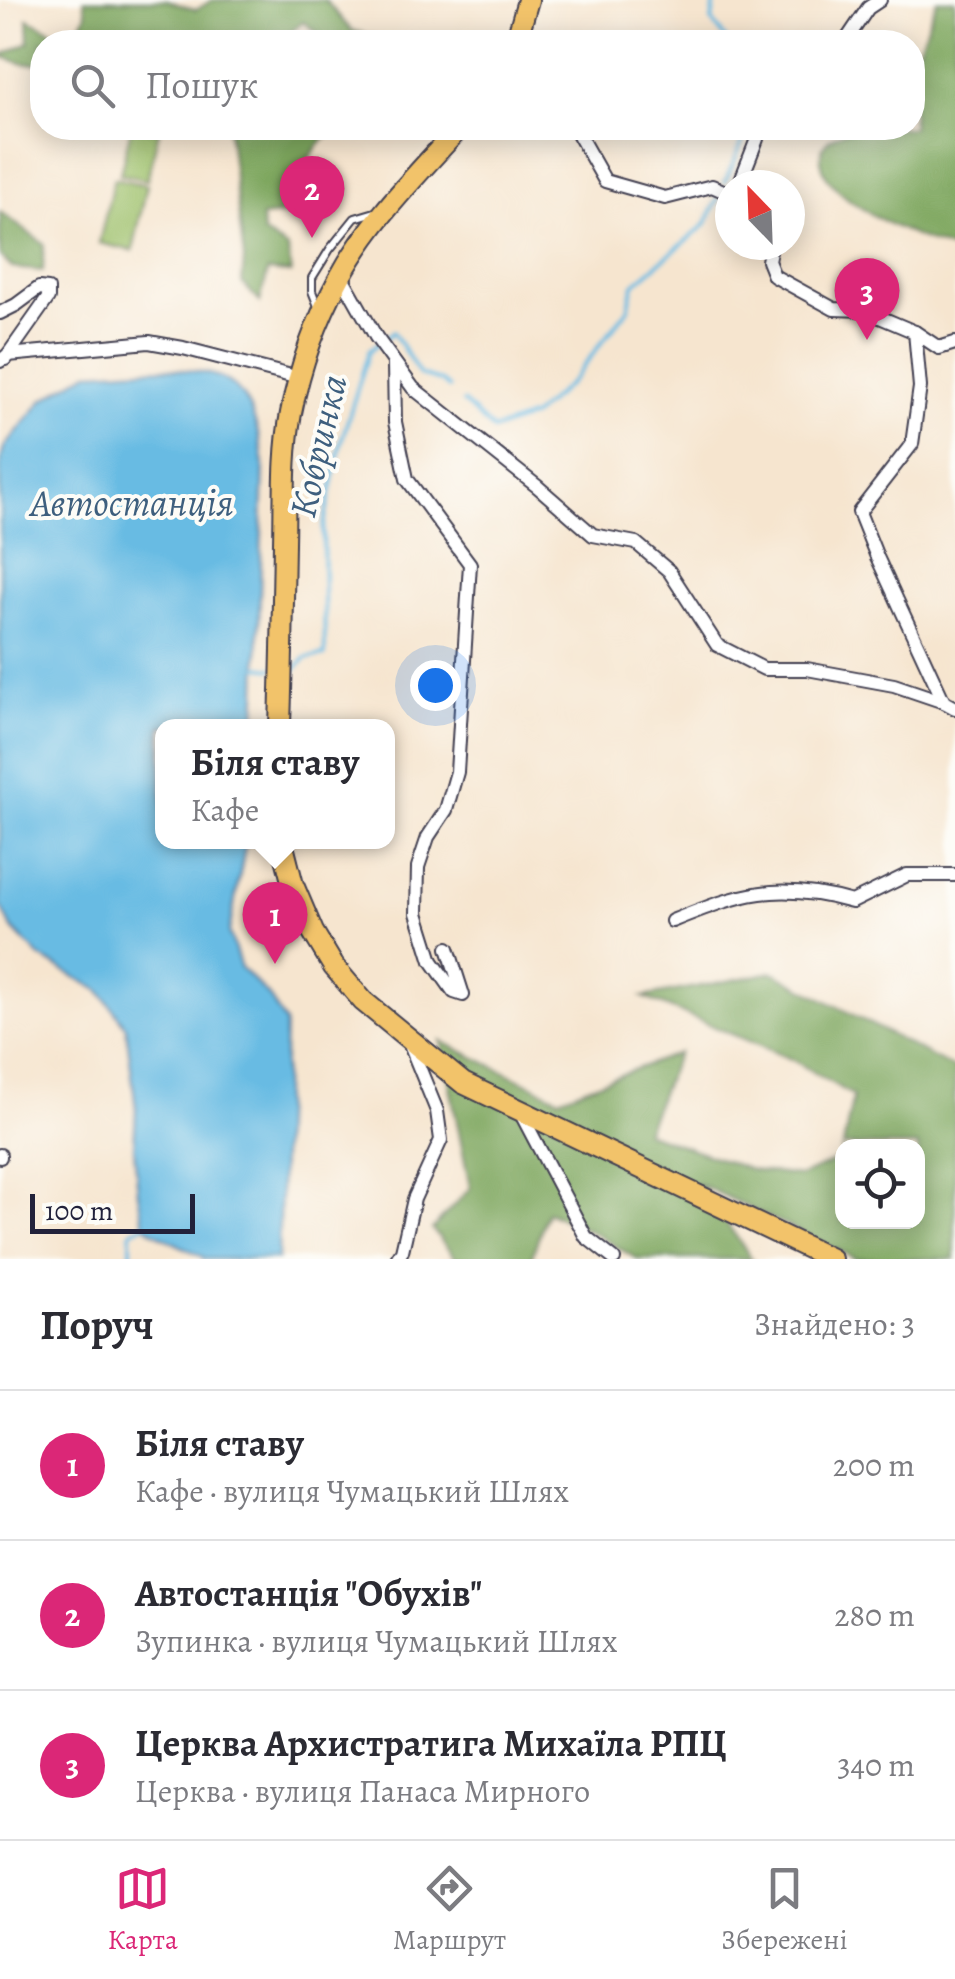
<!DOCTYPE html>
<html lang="uk">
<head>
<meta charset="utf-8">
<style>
  body { margin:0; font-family:Alegreya,serif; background:#f2f2f3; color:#2b2b33 }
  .controls { position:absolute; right:30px; bottom:30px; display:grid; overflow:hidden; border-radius:20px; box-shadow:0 5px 25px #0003 }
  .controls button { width:90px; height:90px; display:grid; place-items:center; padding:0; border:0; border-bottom:2px solid #e1e1e2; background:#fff; color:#2b2b33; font:50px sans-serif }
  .compass { position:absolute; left:715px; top:170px; width:90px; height:90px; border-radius:50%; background:#fff; box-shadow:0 5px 25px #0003; rotate:337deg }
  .scale { position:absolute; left:30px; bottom:25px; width:165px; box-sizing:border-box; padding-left:10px; border:5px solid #22223b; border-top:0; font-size:28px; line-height:35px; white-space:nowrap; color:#22223b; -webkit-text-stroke:8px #fdfcf7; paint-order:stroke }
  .you { position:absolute; left:435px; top:685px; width:35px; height:35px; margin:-25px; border:8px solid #fff; border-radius:50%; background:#1a73e8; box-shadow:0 0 0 15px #1a73e833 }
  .badge { display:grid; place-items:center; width:65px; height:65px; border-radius:50%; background:#db2777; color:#fff; font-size:32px; font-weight:700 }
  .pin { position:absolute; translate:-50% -82px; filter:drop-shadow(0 2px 5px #0008) }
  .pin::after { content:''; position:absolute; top:52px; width:35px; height:30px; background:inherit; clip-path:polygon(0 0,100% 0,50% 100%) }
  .popup { position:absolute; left:155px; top:719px; width:240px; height:130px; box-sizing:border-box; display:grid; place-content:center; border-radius:20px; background:#fff; filter:drop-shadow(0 2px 8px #0005); font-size:32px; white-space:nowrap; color:#7c7c81 }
  .popup b { font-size:38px; color:#2b2b33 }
  .popup::after { content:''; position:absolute; left:50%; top:100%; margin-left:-20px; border:20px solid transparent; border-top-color:#fff }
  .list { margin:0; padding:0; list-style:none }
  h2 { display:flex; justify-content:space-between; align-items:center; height:130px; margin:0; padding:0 40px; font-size:42px }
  h2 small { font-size:32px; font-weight:400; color:#7c7c81 }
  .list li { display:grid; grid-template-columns:65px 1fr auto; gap:30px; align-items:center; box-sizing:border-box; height:150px; padding:0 40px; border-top:2px solid #e1e1e2 }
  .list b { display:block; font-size:38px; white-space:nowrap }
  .list p { margin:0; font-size:32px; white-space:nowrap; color:#7c7c81 }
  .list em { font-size:32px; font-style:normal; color:#7c7c81 }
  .icon { flex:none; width:55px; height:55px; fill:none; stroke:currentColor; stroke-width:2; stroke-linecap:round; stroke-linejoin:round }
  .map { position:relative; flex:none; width:955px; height:1259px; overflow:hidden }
  .search { position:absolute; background:#fff; box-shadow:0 5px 25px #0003; left:30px; right:30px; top:30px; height:110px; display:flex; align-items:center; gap:25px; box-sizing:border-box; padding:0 35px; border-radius:40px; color:#7c7c81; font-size:38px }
  .sheet { height:580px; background:#fff }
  nav { display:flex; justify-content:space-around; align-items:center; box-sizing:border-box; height:140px; border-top:2px solid #e1e1e2; background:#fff; font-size:28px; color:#7c7c81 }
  nav a { display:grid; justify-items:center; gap:5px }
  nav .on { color:#db2777 }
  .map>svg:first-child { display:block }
  .green { fill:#9cbf69; stroke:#5f7052; stroke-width:2.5 }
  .forest { fill:#7da65d; stroke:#50644c; stroke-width:2.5 }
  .water { fill:#67bbe3; stroke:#446e8f; stroke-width:2.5 }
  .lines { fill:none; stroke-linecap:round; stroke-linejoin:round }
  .stream { stroke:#67bbe3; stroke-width:4 }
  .lane-casing { stroke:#423f51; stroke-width:10 }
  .street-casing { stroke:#423f51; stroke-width:16 }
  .primary-casing { stroke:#423f51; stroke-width:24 }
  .lane { stroke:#fff; stroke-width:6 }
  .street { stroke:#fff; stroke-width:12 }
  .primary { stroke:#f2c36a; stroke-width:20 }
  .labels { text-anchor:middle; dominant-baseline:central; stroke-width:8; stroke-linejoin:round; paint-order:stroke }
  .water-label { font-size:38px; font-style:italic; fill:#3e5f7e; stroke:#fdfcf7 }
</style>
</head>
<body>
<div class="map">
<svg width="955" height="1259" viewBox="0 0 955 1259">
  <rect width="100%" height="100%" fill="#fdfcf7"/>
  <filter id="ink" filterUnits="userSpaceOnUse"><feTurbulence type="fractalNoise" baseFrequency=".01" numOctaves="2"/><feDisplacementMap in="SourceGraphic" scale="20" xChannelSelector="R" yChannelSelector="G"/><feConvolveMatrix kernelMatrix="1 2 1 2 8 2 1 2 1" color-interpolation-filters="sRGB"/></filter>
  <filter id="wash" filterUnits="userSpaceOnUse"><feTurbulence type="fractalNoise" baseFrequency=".0048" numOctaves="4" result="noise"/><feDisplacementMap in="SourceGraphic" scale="40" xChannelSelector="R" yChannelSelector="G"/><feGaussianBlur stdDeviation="2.25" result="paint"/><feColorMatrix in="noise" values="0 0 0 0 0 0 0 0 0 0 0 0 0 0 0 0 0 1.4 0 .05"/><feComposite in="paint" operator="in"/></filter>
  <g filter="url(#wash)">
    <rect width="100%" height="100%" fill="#f6e5cf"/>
    <g class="green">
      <polygon points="131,128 159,131 147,180 120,174"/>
      <polygon points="114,178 147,185 133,251 99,243"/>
    </g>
    <g class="forest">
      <polygon points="84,0 166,0 196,10 212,0 325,0 352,31 400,42 330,42 303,22 291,32 301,42 42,42 42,63 24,64 0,56 29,42 28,19 73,41 86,14"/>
      <path d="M 937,0 L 955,0 L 955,251 C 921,240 815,199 821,154 C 822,138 844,131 857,128 C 874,125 895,128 912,128 L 913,62 Z"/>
      <polygon points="228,128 354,128 355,134 327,135 305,163 298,213 262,217 263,233 288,249 291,273 268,271 260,302 242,283 244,259"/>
      <polygon points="0,212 44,244 43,271 12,268 0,256"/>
      <polygon points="773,972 955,1069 955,1259 856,1259 699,1184 752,1259 637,1259 590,1231 547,1212 531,1259 456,1259 432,1229 470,1188 441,1041 559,1098 678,1053 645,1132 751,1170 800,1176 840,1159 842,1148 842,1222 918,1222 918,1146 843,1146 853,1096 793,1060 643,997"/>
    </g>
    <path class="water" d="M 162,368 C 178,370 195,370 210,374 C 251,384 258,428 264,464 L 256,726 L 162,726 L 162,842 L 246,842 L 229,932 L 241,968 L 268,995 L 285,1023 L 278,1259 L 203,1259 L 203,1257 C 183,1246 162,1239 144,1225 L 138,1194 L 134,1148 L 136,1109 L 126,1027 L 100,991 L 40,957 L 12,928 L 0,904 L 0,464 L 4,447 L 43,400 L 89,372 Z"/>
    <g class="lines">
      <g class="stream">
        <polyline points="715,0 712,21 728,42"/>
        <polyline points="725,182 743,141 743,128"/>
        <polyline points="463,402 493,430 533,416 572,381 628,309 634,284 705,225 718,199"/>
        <polyline points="259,667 274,669"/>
        <polyline points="288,671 292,672 306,658 325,655 323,529 341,442 369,351 393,332 420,375 441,381 449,388"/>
        <polyline points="131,1259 131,1232 144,1225"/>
      </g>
    </g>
  </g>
  <g filter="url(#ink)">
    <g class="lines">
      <g class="lane-casing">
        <polyline id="lane" points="319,309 312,291 312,278 330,249 355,218 375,212"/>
      </g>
      <g class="street-casing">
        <g id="street">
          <polyline points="840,42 847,39 868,8 880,0"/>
          <polyline points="575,128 605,181 665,198 712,186 730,194"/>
          <polyline points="739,185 757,139 756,128"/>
          <polyline points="771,245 768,261 774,276 834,309 863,310 915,332 939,348 955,343"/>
          <polyline points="341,275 376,337 413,388 538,487 593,535 636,543 669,571 717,645 764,669 807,669 894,685 944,702 955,708"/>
          <polyline points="0,313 16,305 39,288 48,289 48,298 5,359"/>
          <polyline points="915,332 920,387 912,444 859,512 877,557 944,702"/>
          <polyline points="0,361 8,355 149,342 183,348 299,378"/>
          <polyline points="394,364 395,422 407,479 470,564 457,772 446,810 428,837 418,867 417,913 432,961 454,992 463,995 448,948"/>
          <path d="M 672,921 C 741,893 778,881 852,902 L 907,875 L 955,875"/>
          <polyline points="520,1112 586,1237 614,1259"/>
          <polyline points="0,1155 0,1157"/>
          <polyline points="397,1259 402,1251 414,1199 441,1140 437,1111 410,1045"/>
        </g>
      </g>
      <g class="primary-casing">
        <g id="primary">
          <polyline points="516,42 528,0"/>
          <path d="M 280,726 C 282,665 283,604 284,543 C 285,500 283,455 291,413 C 300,366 317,319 340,277 C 370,221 417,175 459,128"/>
          <polyline points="282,842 293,885 313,932 334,967 363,1001 463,1083 831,1259"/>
        </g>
      </g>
      <use href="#lane" class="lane"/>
      <use href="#street" class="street"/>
      <use href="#primary" class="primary"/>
    </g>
  </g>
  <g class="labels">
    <g class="water-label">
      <text transform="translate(318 446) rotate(-77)">Кобринка</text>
      <text x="132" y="503">Автостанція</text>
    </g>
  </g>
</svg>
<div class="controls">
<button><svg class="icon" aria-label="locate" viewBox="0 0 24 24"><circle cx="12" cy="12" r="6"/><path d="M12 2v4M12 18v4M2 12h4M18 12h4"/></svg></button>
</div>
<svg class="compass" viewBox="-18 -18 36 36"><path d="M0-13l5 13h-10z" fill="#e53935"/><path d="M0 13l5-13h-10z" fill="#7c7c81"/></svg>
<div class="scale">100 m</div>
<div class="you"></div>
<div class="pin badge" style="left:275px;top:964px">1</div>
<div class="popup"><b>Біля ставу</b>Кафе</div>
<div class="pin badge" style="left:312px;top:238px">2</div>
<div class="pin badge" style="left:867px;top:340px">3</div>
<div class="search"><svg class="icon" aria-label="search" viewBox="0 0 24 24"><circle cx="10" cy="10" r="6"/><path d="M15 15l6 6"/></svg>Пошук</div>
</div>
<section class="sheet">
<h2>Поруч<small>Знайдено: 3</small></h2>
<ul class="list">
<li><span class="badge">1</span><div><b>Біля ставу</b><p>Кафе · вулиця Чумацький Шлях</p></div><em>200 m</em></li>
<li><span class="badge">2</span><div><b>Автостанція &quot;Обухів&quot;</b><p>Зупинка · вулиця Чумацький Шлях</p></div><em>280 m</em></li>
<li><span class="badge">3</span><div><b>Церква Архистратига Михаїла РПЦ</b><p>Церква · вулиця Панаса Мирного</p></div><em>340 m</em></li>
</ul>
</section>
<nav>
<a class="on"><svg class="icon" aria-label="map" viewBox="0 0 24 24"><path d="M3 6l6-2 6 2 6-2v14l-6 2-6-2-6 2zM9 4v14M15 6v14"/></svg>Карта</a>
<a><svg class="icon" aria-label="directions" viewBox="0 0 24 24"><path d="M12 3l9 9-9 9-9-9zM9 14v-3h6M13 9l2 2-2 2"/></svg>Маршрут</a>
<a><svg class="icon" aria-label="saved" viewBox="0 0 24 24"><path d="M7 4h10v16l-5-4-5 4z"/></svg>Збережені</a>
</nav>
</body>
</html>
